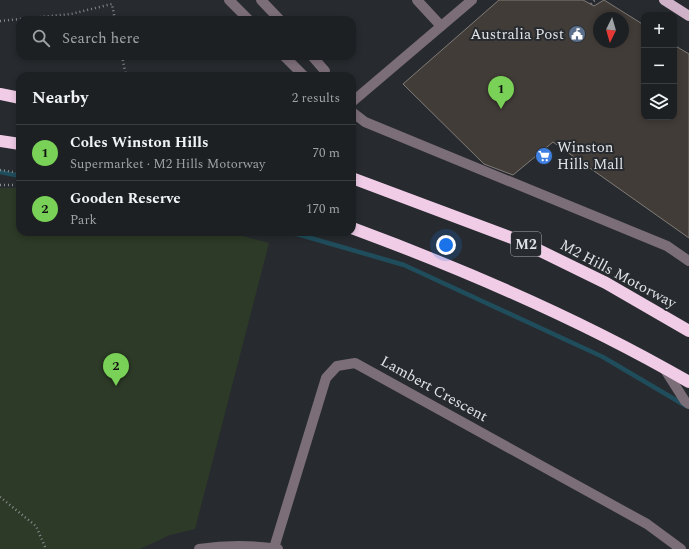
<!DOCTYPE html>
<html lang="en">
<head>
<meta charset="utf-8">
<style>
  body { margin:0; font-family:Spectral,serif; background:#25282b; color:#f1f3f6 }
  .controls { position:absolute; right:12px; top:12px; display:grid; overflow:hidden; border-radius:8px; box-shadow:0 2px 6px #0003 }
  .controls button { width:36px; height:36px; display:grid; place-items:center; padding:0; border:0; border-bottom:1px solid #3b3e41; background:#1d2023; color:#f1f3f6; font:20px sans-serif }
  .compass { position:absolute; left:593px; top:12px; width:36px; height:36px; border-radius:50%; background:#1d2023; box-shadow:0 2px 6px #0003; rotate:185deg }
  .you { position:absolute; left:446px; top:245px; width:14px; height:14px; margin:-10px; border:3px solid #fff; border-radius:50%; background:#1a73e8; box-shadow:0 0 0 6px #1a73e833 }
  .badge { display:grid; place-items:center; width:26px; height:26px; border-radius:50%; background:#79d157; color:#111; font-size:13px; font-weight:700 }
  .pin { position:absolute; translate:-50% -33px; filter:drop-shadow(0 1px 2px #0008) }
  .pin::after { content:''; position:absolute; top:21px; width:14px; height:12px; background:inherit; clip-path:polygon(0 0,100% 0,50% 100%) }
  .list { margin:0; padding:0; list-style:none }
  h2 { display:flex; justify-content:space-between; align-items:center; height:52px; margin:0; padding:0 16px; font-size:17px }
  h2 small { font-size:13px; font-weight:400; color:#a0a3a6 }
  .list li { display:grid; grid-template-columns:26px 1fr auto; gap:12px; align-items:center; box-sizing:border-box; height:56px; padding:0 16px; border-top:1px solid #3b3e41 }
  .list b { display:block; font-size:15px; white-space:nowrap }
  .list p { margin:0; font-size:13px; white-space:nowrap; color:#a0a3a6 }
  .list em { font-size:13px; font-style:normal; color:#a0a3a6 }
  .icon { flex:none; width:22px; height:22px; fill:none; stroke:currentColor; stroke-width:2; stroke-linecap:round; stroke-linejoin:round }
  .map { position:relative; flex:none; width:689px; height:549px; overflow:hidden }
  .search { position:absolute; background:#1d2023; box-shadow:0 2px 6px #0003; left:16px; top:16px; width:340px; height:44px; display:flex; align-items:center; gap:10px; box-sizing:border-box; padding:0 14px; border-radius:12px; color:#a0a3a6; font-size:15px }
  .panel { position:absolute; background:#1d2023; box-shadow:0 2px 6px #0003; left:16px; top:72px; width:340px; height:164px; border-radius:12px }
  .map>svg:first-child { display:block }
  .green { fill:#2d3a27 }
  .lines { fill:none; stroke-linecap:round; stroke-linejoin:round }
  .stream { stroke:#204d5c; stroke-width:4.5 }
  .building { fill:#423c38; stroke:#827c77; fill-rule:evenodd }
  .path { stroke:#86898d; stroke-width:2.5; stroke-dasharray:1 3; stroke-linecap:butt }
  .minor { stroke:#7c6e79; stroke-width:10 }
  .major { stroke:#cfb1c8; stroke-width:10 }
  .highway { stroke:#f0cce7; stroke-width:12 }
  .labels { text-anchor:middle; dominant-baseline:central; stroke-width:4; stroke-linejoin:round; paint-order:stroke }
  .shield { fill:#272b2f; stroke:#a9acb0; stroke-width:1 }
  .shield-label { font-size:14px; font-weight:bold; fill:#e1e4e7 }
  .poi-label { font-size:15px; fill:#e1e4e7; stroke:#272b2f; text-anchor:end }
  .street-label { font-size:15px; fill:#e1e4e7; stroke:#272b2f }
</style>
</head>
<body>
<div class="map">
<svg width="689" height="549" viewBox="0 0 689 549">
  <rect width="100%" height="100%" fill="#272b2f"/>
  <polygon class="green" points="0,188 20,188 20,232 228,232 269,243 195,529 170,535 140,549 0,549"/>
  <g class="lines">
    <g class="stream">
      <polyline points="0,172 20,176"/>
      <polyline points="290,232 404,265 603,357 686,406"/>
    </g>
  </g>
  <path class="building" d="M 499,0 L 583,0 L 594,6 L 604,0 L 644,25 L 644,117 L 674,117 L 674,45 L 689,54 L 689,238 L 553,142 L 513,175 L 484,164 L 403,84 ZM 599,18 L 623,18 L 623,42 L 599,42 Z"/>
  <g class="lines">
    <g class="path">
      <polyline points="591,4 595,0"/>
      <polyline points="0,21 71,14 112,4 115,20"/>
      <polyline points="122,56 126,76"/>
      <polyline points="0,170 20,173"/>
      <polyline points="0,185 20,185"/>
      <polyline points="0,497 36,526 46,549"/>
    </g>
    <g class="minor">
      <polyline points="229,0 249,20"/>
      <polyline points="261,0 280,20"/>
      <polyline points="417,0 441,26"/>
      <polyline points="284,56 304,76"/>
      <polyline points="312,56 325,71"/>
      <polyline points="352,102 472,0"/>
      <polyline points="352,112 365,122 667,246 689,261"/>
      <polyline points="664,368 685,401 689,404"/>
      <polyline points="274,548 326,378 337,366 355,363 647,524 681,549"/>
      <path d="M 199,549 C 226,545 252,545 278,549"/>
    </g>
    <polyline class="major" points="664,0 689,16"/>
    <g class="highway">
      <polyline points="0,94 20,98"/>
      <polyline points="0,141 20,144"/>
      <polyline points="352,178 520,241 606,283 689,331"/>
      <path d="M 352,228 C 468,271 582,320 689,382"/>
    </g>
  </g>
  <defs>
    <g id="civic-disc" transform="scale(0.9)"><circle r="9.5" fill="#5c6f8a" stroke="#272b2f"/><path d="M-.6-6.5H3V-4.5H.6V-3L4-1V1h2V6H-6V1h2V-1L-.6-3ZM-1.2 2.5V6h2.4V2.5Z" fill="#fff"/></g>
    <g id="supermarket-disc" transform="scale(0.9)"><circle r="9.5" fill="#3f7fe0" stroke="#272b2f"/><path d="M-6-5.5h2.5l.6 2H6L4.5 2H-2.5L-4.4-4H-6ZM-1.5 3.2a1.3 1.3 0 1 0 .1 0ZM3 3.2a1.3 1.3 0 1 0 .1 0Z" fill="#fff"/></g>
  </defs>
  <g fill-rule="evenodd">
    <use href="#civic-disc" x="577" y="34"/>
    <use href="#supermarket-disc" x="544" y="156"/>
  </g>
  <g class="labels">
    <rect class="shield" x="511" y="232" width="30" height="24" rx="3"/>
    <g class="shield-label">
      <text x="526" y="244">M2</text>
    </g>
    <g class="poi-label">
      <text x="564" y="34">Australia Post</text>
      <text x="557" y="147" text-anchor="start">Winston<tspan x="557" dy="17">Hills Mall</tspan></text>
    </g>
    <g class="street-label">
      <text transform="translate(618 274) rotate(28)">M2 Hills Motorway</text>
      <text transform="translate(434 389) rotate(29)">Lambert Crescent</text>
    </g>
  </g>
</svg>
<div class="controls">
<button>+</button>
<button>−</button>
<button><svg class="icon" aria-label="layers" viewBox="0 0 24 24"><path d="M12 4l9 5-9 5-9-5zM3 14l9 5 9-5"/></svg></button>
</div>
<svg class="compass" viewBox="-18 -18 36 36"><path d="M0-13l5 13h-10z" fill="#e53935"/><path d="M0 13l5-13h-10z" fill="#a0a3a6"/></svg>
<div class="you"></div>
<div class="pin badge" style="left:501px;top:109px">1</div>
<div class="pin badge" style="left:116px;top:386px">2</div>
<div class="search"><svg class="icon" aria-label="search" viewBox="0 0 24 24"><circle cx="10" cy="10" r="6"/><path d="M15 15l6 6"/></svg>Search here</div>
<section class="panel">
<h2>Nearby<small>2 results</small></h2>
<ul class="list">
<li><span class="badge">1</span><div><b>Coles Winston Hills</b><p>Supermarket · M2 Hills Motorway</p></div><em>70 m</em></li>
<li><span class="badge">2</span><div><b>Gooden Reserve</b><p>Park</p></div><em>170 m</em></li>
</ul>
</section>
</div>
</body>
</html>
